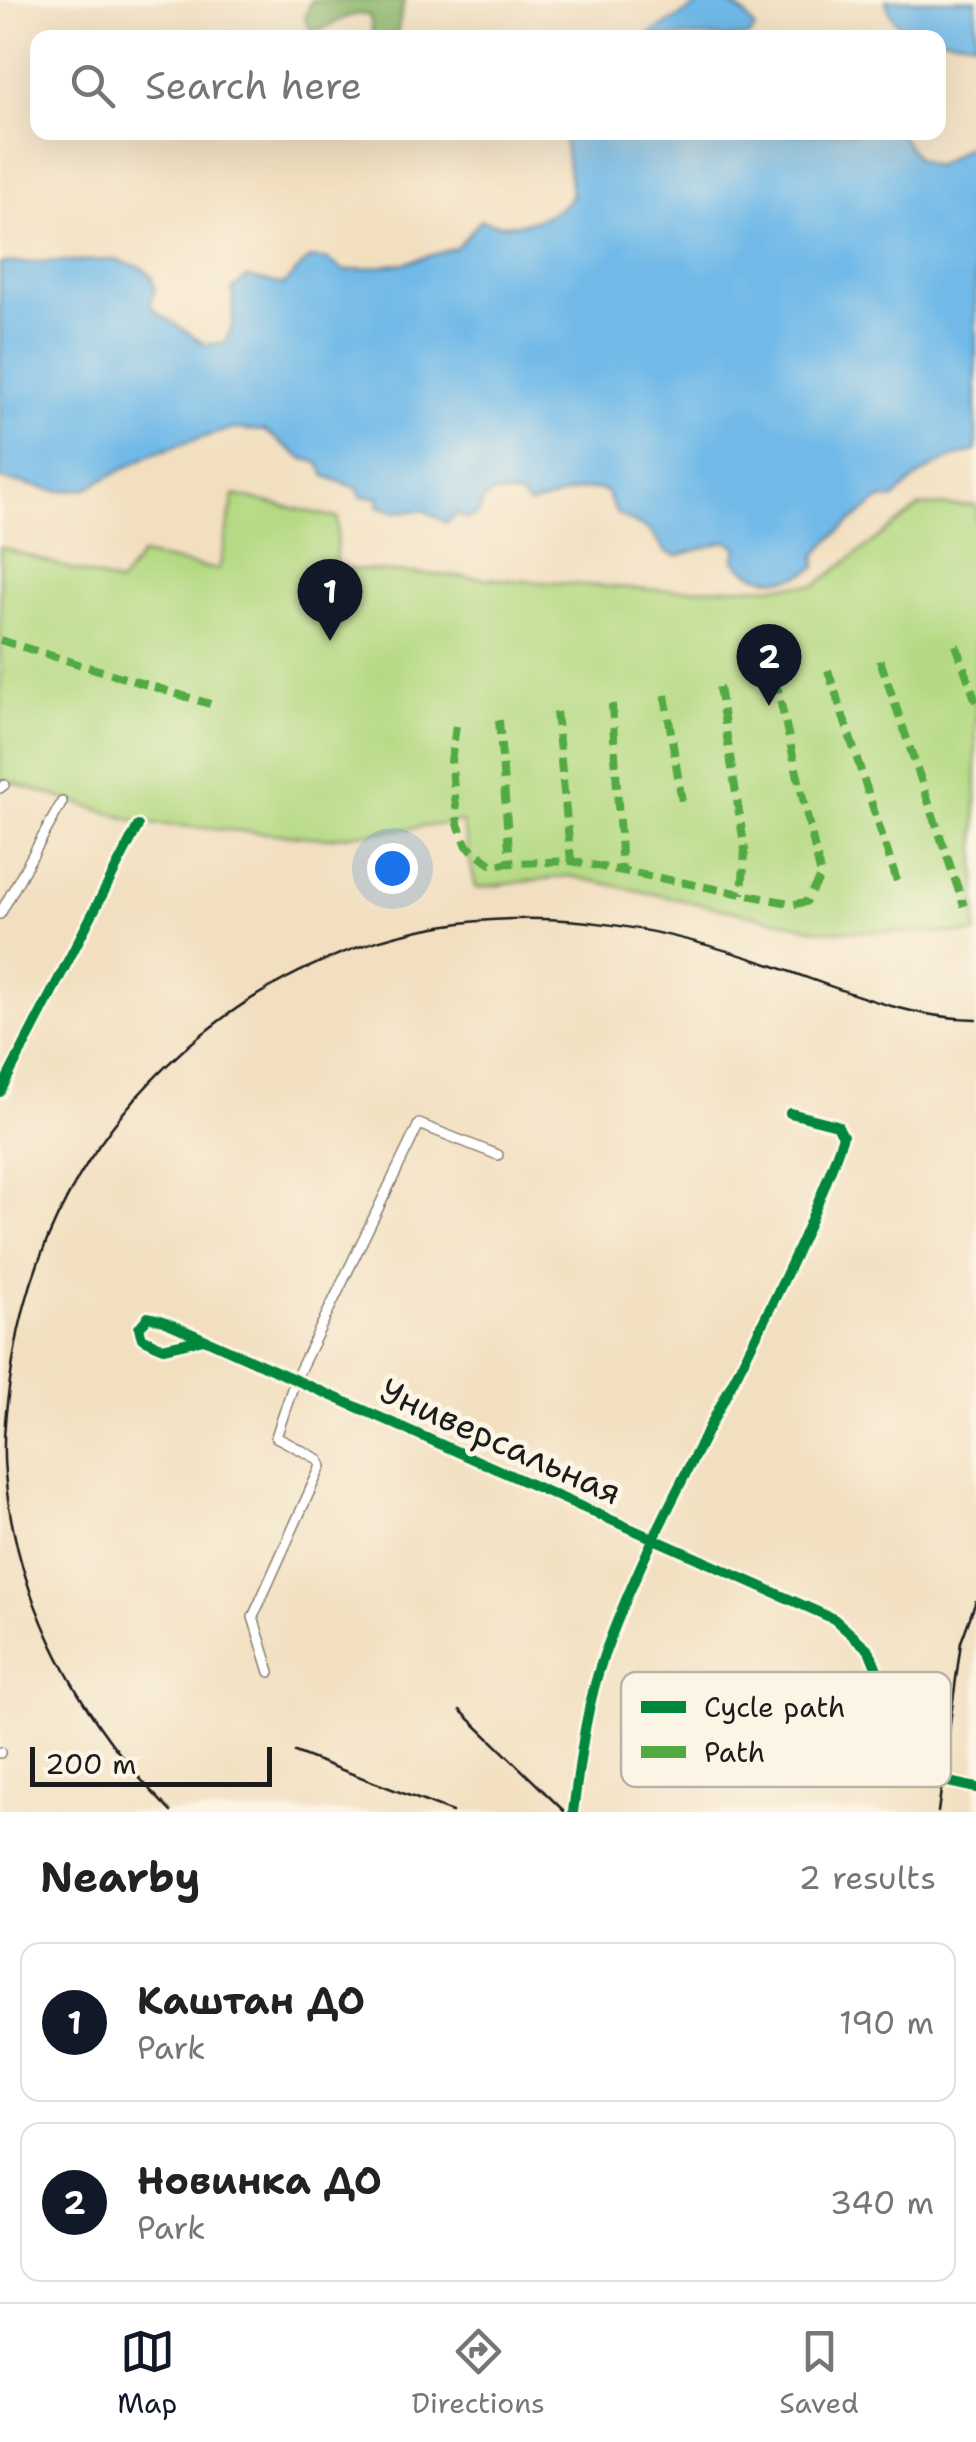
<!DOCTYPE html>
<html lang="en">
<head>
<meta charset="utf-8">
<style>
  body { margin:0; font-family:"Shantell Sans",sans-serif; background:#f6f6f6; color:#222 }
  .scale { position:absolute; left:30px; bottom:25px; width:242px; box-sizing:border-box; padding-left:10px; border:5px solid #1c1c1c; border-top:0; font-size:28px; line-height:35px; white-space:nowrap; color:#1c1c1c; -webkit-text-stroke:8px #fcf5e5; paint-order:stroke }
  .you { position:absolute; left:392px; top:868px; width:35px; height:35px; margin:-25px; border:8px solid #fff; border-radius:50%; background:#1a73e8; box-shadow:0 0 0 15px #1a73e833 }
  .badge { display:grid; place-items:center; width:65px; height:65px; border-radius:50%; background:#111827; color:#fff; font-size:32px; font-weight:700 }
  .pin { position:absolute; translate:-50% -82px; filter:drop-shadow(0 2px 5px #0008) }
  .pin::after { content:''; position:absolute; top:52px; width:35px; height:30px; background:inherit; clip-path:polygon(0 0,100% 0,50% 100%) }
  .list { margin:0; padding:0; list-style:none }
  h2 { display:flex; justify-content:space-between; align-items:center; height:130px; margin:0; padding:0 40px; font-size:42px }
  h2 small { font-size:32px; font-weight:400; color:#767676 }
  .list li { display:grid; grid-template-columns:65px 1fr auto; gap:30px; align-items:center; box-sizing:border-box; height:160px; margin:0 20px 20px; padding:0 20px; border:2px solid #e0e0e0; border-radius:20px }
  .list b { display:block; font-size:38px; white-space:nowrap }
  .list p { margin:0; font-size:32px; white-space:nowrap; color:#767676 }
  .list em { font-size:32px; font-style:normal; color:#767676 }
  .icon { flex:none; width:55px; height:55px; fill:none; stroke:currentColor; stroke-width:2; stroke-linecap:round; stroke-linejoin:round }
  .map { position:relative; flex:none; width:976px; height:1812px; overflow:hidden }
  .search { position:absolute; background:#fff; box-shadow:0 10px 40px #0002; left:30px; right:30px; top:30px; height:110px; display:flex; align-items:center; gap:25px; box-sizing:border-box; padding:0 35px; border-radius:20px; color:#767676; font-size:38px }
  .sheet { height:490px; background:#fff }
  nav { display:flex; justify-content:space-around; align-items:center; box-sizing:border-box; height:140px; border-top:2px solid #e0e0e0; background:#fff; font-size:28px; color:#767676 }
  nav a { display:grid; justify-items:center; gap:5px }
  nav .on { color:#111827 }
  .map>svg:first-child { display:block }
  .green { fill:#b4d982; stroke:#687a4f; stroke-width:2.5 }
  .forest { fill:#8fb970; stroke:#566a46; stroke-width:2.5 }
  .water { fill:#6fb9e8; stroke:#466a82; stroke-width:2.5 }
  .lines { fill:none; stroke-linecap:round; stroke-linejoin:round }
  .minor-casing { stroke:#877e6e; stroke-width:12 }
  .minor { stroke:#fff; stroke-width:9 }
  .rail { stroke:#1c1c1c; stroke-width:2.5 }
  .quiet { stroke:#52a943; stroke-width:8; stroke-dasharray:15 8; stroke-linecap:butt }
  .cycleway-casing { stroke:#fcf5e5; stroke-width:16 }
  .cycleway { stroke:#00873e; stroke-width:10 }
  .labels { text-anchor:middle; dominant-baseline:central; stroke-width:10; stroke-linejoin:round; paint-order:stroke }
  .street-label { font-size:35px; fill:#1c1c1c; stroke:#fcf5e5 }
  .key { fill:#fcf5e5; stroke:#b9b4a9; stroke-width:2.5 }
  .key-label { font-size:28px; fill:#1c1c1c }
</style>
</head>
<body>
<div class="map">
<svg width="976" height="1812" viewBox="0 0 976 1812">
  <rect width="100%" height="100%" fill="#fcf5e5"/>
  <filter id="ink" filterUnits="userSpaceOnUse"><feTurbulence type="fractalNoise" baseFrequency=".01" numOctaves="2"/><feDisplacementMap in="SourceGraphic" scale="20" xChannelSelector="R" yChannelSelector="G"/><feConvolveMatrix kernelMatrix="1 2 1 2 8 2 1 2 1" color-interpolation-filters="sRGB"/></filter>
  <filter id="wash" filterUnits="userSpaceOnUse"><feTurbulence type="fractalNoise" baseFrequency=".0048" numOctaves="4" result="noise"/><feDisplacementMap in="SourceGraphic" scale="40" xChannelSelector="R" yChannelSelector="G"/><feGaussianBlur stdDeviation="2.25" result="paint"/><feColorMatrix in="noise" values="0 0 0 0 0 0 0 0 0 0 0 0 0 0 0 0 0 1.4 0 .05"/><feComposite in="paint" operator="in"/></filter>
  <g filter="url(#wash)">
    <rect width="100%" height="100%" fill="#f2dfc0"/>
    <polygon class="green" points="234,495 338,518 335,568 659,590 816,585 920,506 976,505 976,934 821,930 570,876 476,888 462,822 325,838 142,823 0,779 0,547 120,584 141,555 219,570"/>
    <path class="forest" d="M 311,0 L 404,0 L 397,34 L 373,38 L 370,16 C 343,9 335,30 311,31 L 305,19 Z"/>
    <g class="water">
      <path d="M 707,0 C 730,0 744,10 755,29 L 748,37 L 645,37 Z"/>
      <path d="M 886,0 L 976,0 L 976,42 C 939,35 897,46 886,0 Z"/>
      <path d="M 563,133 L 899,133 L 917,159 L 935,166 L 976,141 L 976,451 C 941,459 918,473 894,499 L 881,499 C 865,510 824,542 815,557 L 816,567 C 791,585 754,584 734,559 L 738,547 L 727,541 L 677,556 L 666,552 L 650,531 L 616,513 L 606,491 C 576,483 557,501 528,505 L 520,496 L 494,493 L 483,500 L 479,513 L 468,519 L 456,514 L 446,523 L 424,510 L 397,512 L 378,506 L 379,497 L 361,497 L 357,488 L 325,476 L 319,463 L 302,458 L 265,431 L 230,429 L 154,453 L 85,489 L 58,491 L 0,479 L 0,263 L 116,260 L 141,267 L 151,276 L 155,289 L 150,305 L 157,312 L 206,345 L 225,342 L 233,325 L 233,289 L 247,277 L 284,285 L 309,258 L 328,260 L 345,271 L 405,263 L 456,248 L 481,220 C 510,232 554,219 572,196 Z"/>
    </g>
  </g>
  <g filter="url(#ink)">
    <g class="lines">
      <g class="minor-casing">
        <g id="minor">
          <polyline points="0,788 4,785"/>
          <polyline points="0,914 62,802"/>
          <polyline points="0,1092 138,826"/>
          <polyline points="203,1339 163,1348 142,1338 139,1328 148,1317 161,1320 834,1619 869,1650 917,1767 935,1779 976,1788"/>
          <polyline points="270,1672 253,1617 321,1466 318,1459 276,1437 295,1380 419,1124 498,1155"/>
          <polyline points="0,1753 0,1752"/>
          <path d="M 573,1812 C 580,1759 586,1706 604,1655 C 670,1476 782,1317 843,1136 L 837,1125 L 790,1113"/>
        </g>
      </g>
      <use href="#minor" class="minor"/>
      <g class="rail">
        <polyline points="460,1710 565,1812"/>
        <polyline points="295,1752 452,1812"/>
        <path d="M 171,1812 C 80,1720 17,1605 5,1474 C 1,1434 8,1395 14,1355 C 51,1131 234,952 461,923 C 568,909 669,930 771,965 C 838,988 904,1018 976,1019"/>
        <polyline points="938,1812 961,1642 976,1601"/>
      </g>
      <g class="quiet">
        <polyline points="0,640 210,704"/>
        <polyline points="956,645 976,702"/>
        <polyline points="880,660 964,906"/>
        <polyline points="828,670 897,881"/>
        <polyline points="719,687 745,850 742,894"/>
        <polyline points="665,695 683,808"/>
        <polyline points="612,704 622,871"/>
        <polyline points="556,712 571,861"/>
        <polyline points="499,720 510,862"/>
        <polyline points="456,726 451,761 458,824 467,846 491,864 571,861 794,904 806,902 821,876 775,678"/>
      </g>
      <g class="cycleway-casing">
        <g id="cycleway">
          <polyline points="0,1092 138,826"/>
          <polyline points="203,1339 163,1348 142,1338 139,1328 148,1317 161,1320 834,1619 869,1650 917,1767 935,1779 976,1788"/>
          <path d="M 573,1812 C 580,1759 586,1706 604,1655 C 670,1476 782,1317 843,1136 L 837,1125 L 790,1113"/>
        </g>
      </g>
      <use href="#cycleway" class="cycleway"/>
    </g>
  </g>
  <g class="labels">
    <g class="street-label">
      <text transform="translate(501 1441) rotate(24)">Универсальная</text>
    </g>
  </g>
  <rect x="621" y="1672" width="330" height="115" rx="15" class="key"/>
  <rect x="641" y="1701" width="45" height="12" fill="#00873e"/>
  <rect x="641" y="1746" width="45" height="12" fill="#52a943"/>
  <g class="key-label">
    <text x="704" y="1717">Cycle path</text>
    <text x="704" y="1762">Path</text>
  </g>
</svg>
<div class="scale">200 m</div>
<div class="you"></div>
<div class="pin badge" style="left:330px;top:641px">1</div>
<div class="pin badge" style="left:769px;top:706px">2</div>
<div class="search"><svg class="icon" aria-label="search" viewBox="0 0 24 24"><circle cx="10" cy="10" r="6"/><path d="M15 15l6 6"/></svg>Search here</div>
</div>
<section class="sheet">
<h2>Nearby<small>2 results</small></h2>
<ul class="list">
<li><span class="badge">1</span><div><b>Каштан ДО</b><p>Park</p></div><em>190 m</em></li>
<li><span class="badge">2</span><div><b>Новинка ДО</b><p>Park</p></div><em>340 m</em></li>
</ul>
</section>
<nav>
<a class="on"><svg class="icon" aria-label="map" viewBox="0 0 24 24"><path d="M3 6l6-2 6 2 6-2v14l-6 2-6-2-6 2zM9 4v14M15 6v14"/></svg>Map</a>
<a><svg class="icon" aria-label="directions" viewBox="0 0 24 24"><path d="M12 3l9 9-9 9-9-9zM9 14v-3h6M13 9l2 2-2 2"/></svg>Directions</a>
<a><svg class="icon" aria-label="saved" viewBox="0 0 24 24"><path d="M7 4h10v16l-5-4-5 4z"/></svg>Saved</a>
</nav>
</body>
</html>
